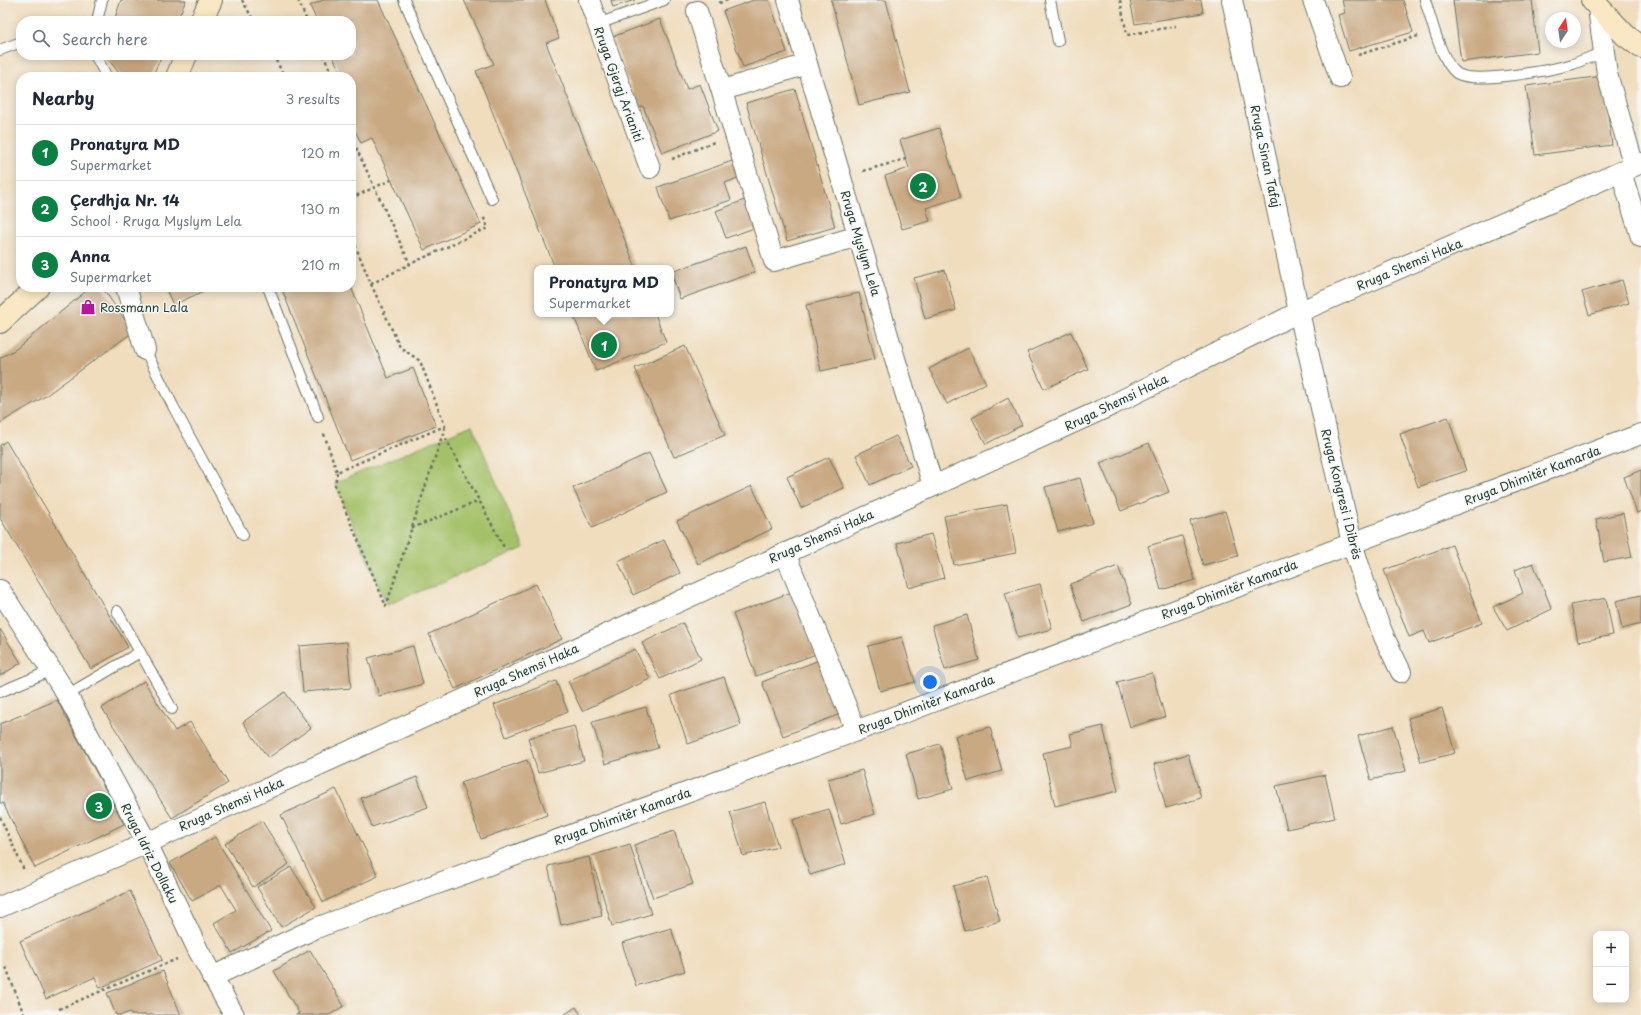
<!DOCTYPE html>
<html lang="en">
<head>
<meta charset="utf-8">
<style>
  body { margin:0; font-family:"Playpen Sans",sans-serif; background:#f2f2f3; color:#1f2937 }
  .controls { position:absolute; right:12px; bottom:12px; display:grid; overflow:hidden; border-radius:8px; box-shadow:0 2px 10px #0003 }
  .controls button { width:36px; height:36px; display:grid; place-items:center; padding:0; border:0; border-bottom:1px solid #e0e1e3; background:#fff; color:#1f2937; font:20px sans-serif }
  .compass { position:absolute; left:1545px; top:12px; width:36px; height:36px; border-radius:50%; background:#fff; box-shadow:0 2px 10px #0003; rotate:13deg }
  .you { position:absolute; left:930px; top:682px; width:14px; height:14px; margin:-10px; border:3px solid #fff; border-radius:50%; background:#1a73e8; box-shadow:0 0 0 6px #1a73e833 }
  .badge { display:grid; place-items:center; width:26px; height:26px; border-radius:50%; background:#0b8043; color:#fff; font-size:13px; font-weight:700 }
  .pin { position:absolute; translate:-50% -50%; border:2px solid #fff; box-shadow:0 1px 4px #0006 }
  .popup { position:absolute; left:534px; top:265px; width:140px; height:52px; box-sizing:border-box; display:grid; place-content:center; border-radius:8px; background:#fff; filter:drop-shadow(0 1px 3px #0005); font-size:13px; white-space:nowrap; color:#747a83 }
  .popup b { font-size:15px; color:#1f2937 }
  .popup::after { content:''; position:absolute; left:50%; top:100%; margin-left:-8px; border:8px solid transparent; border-top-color:#fff }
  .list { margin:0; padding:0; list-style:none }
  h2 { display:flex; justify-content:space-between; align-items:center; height:52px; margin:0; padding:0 16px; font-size:17px }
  h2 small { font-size:13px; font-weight:400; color:#747a83 }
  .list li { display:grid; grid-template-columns:26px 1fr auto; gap:12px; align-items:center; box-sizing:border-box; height:56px; padding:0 16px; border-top:1px solid #e0e1e3 }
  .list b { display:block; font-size:15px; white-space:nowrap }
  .list p { margin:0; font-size:13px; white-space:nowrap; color:#747a83 }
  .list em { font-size:13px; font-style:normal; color:#747a83 }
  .icon { flex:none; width:22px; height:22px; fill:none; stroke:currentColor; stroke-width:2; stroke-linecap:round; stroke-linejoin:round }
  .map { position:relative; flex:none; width:1641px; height:1015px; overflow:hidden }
  .search { position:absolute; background:#fff; box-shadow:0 2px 10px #0003; left:16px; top:16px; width:340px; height:44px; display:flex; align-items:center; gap:10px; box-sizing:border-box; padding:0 14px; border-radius:16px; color:#747a83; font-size:15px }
  .panel { position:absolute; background:#fff; box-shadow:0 2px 10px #0003; left:16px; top:72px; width:340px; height:220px; border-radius:16px }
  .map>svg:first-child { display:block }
  .green { fill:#a4c168; stroke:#627f4e }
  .building { fill:#c9a982 }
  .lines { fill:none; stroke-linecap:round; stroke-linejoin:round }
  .lane-casing { stroke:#687564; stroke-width:12 }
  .street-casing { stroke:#687564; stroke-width:22 }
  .secondary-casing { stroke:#687564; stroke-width:24 }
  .path { stroke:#687564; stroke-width:2.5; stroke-dasharray:3 3; stroke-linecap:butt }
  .lane { stroke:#fff; stroke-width:10 }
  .street { stroke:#fff; stroke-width:20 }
  .secondary { stroke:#fae7c3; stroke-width:22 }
  .labels { text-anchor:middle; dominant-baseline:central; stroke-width:3; stroke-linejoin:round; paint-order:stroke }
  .street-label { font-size:12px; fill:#1f3d34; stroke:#f6f6f2 }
  .poi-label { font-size:12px; fill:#1f3d34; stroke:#f6f6f2; text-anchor:start }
</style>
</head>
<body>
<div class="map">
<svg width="1641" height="1015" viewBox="0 0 1641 1015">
  <rect width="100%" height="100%" fill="#f6f6f2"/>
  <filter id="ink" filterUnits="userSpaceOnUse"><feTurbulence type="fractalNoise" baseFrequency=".025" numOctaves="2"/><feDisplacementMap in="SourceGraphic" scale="8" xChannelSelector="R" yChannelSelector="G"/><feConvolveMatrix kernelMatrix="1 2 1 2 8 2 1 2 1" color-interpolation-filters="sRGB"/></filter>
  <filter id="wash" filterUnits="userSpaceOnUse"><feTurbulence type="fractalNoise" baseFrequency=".012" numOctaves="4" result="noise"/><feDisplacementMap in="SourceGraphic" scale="16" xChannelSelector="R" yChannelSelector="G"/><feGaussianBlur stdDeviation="0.9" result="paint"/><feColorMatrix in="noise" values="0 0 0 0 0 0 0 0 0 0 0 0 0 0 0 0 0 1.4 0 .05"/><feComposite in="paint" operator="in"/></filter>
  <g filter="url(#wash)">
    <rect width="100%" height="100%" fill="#f0ddbe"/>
    <polygon class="green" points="472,425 524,548 387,605 335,483"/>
    <g id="blocks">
      <g class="building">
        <polygon points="121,0 186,0 177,21 114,21"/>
        <polygon points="323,0 378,0 481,224 424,250 372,138 361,143 351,122 351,77 343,77 332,55 351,55 351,21 317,21 310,6"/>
        <polygon points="464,0 545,0 559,38 546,43 636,268 555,268 476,71 494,64"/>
        <polygon points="611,0 635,0 613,7"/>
        <polygon points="754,0 769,0 787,52 743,67 723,11"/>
        <polygon points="831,0 886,0 910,92 859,105"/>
        <polygon points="1130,0 1201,0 1203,13 1135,24"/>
        <polygon points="1342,0 1403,0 1413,32 1349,51 1338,15 1345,13"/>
        <polygon points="1453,0 1532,0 1538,52 1461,62"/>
        <polygon points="660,19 687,89 700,84 718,131 662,153 643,106 639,108 612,37"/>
        <polygon points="105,55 162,55 152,77 122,77"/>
        <polygon points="1603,76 1612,145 1535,155 1526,86"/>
        <polygon points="795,89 835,227 787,241 746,103"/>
        <polygon points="939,128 961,197 926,208 930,221 902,229 885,176 909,168 900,140"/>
        <polygon points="735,160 740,177 725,183 731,200 669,221 658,187"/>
        <polygon points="747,199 757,227 726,238 716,211"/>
        <polygon points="746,246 755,272 680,299 671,272"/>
        <polygon points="945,270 956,310 925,319 914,278"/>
        <polygon points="1622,280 1629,303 1589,315 1582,292"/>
        <polygon points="91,287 102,287 133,332 44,397 0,423 0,358 16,349"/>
        <polygon points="165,287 213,287 173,305"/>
        <polygon points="281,287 351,287 388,378 413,368 436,426 350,460"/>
        <polygon points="859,293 875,359 821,371 806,305"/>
        <polygon points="573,314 655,314 666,342 596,371"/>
        <polygon points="1071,332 1088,369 1044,389 1027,352"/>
        <polygon points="685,346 725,435 674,457 635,368"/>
        <polygon points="968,348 986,383 947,404 929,369"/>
        <polygon points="1008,398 1022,425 986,444 972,418"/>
        <polygon points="1448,417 1466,471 1418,487 1400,434"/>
        <polygon points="896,436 911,466 870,485 856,455"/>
        <polygon points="6,441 128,647 91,669 0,518 0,445"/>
        <polygon points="1149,443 1169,492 1121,511 1100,463"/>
        <polygon points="649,453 667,492 592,528 573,488"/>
        <polygon points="829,457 844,488 801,508 787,477"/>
        <polygon points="1641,470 1641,511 1637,513 1624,477"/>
        <polygon points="1080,478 1093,523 1058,532 1045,487"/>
        <polygon points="752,486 772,529 698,564 677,521"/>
        <polygon points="1007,504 1016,553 954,565 944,516"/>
        <polygon points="1225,511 1238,556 1203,565 1190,521"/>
        <polygon points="1623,513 1632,557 1604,562 1596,519"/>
        <polygon points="931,534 944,578 909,588 897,543"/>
        <polygon points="1182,536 1195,580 1161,590 1148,546"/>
        <polygon points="664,540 680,573 633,595 618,561"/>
        <polygon points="1452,545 1482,623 1429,643 1424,631 1409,637 1384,570"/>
        <polygon points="1533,563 1552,609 1507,631 1493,607 1523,593 1515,570"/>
        <polygon points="1118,566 1132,604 1084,622 1070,584"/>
        <polygon points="536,584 562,639 455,689 429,634"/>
        <polygon points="1040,584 1052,629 1018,638 1005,593"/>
        <polygon points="792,592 816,654 756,676 733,614"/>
        <polygon points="1641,595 1641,624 1622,629 1616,601"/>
        <polygon points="1606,598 1613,635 1578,642 1571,605"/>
        <polygon points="967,615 979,660 945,670 932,625"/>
        <polygon points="683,623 701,659 660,679 642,643"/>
        <polygon points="0,629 21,663 0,676"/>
        <polygon points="902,637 915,682 880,691 868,646"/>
        <polygon points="347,642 351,688 303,692 299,646"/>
        <polygon points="413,646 423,684 379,696 368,658"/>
        <polygon points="635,649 650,679 582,711 568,681"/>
        <polygon points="822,659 843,713 783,736 762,682"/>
        <polygon points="1152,673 1165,717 1130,727 1117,682"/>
        <polygon points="724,677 741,725 688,744 671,695"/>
        <polygon points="144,681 175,731 190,722 228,783 172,818 102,708"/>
        <polygon points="556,681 568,712 506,737 494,705"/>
        <polygon points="285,692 311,728 268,758 243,722"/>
        <polygon points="57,700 124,824 35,868 3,803 0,803 0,724"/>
        <polygon points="646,707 658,748 605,764 592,722"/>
        <polygon points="1442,708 1455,753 1421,762 1408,718"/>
        <polygon points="574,726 584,761 538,773 528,738"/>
        <polygon points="1103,726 1118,791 1055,806 1043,753 1073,746 1070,734"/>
        <polygon points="1393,726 1406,771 1371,780 1358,736"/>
        <polygon points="990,727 1002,771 968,781 955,736"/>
        <polygon points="940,744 953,789 918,799 906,754"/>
        <polygon points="1188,754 1201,798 1166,808 1154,764"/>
        <polygon points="527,760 547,815 481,839 461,783"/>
        <polygon points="862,770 875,814 841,824 828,779"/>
        <polygon points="1325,775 1335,818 1287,829 1276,786"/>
        <polygon points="417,777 428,807 372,827 361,798"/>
        <polygon points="336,789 378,876 323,902 281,815"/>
        <polygon points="765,802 778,847 743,856 730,812"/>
        <polygon points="829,809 846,864 810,875 793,820"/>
        <polygon points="262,821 289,864 253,887 225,844"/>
        <polygon points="674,831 693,884 653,898 634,845"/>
        <polygon points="215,837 271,931 232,953 214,923 236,910 221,885 192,901 170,863"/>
        <polygon points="630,844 651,914 612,926 591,856"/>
        <polygon points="589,857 602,916 561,925 548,866"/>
        <polygon points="291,867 316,907 281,927 257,887"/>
        <polygon points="987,877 1000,921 965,931 953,886"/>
        <polygon points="130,891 162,960 100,988 95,977 46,999 20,941"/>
        <polygon points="671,928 685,971 636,986 622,943"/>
        <polygon points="310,950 344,1006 329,1015 296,1015 299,1013 274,971"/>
        <polygon points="163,971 181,1015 131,1015 130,1012 122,1015 116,1015 107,993"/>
        <polygon points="576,1007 581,1015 564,1015"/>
      </g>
    </g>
  </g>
  <g filter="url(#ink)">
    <use href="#blocks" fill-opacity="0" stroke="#687564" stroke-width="1"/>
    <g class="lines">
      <g class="lane-casing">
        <g id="lane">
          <polyline points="404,0 492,199"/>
          <polyline points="1050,0 1058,41"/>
          <path d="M 1425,0 C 1431,18 1442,65 1458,74 C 1476,84 1552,70 1573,64 C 1583,60 1594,56 1604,52"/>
          <polyline points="97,21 102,0"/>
          <polyline points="598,24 664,0"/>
          <polyline points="0,50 21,42"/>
          <polyline points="95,55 107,77"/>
          <polyline points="268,287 318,417"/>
          <polyline points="145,350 174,408 243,535"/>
          <polyline points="117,611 172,709"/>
          <polyline points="0,692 52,670"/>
          <polyline points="67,695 140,652"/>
        </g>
      </g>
      <g class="street-casing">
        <g id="street">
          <polyline points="589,0 650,168"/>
          <polyline points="788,0 933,486"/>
          <polyline points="1232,0 1299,312 1352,543 1371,604 1385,639 1401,672"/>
          <polyline points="1313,0 1340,78"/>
          <polyline points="1598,8 1607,74 1634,166"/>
          <polyline points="697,11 774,261 858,236"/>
          <polyline points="723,90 807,64"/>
          <polyline points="1621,172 1641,237"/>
          <polyline points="126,287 145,350"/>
          <polyline points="785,553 856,731"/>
          <polyline points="0,590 67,695 147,843 198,950 234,1015"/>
          <polyline points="0,907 147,843 1110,406 1299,312 1641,163"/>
          <polyline points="212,977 316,928 856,731 1641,434"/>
        </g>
      </g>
      <g class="secondary-casing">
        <g id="secondary">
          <polyline points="1592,0 1625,35 1641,47"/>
          <polyline points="201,21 211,0"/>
          <polyline points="177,77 186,55"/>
          <polyline points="0,322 38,287"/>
        </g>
      </g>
      <g class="path">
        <polyline points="242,0 254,21"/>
        <polyline points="298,0 307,21"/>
        <polyline points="1120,0 1127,35 1176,26"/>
        <polyline points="719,3 728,0"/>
        <polyline points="273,55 285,77"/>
        <polyline points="323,55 332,74 331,77"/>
        <polyline points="1358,55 1418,36"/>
        <polyline points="351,137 410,264 488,228 483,216"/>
        <polyline points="672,159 714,142"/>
        <polyline points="863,171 906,159"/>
        <polyline points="351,198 391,180"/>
        <polyline points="371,284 410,264"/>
        <polyline points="443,433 505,549"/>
        <polyline points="324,434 337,472 445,426 420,361 400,347 371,284 351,235"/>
        <polyline points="337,472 335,486 386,606 445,427"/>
        <polyline points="412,528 479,501"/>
        <polyline points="0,817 24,870"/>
        <polyline points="6,967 24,1015"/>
        <polyline points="59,1009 177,959"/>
      </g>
      <use href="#lane" class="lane"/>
      <use href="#street" class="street"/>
      <use href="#secondary" class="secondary"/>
    </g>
  </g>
  <defs>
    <g id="shop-bare" transform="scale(1.2)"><path d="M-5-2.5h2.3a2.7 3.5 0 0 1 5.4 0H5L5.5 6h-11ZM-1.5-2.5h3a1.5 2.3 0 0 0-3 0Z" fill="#b5179e" stroke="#f6f6f2" stroke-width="2.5" paint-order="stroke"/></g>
  </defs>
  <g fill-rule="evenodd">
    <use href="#shop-bare" x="88" y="307"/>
  </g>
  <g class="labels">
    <g class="street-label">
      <text transform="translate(619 84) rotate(70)">Rruga Gjergj Arianiti</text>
      <text transform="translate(1266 156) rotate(78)">Rruga Sinan Tafaj</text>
      <text transform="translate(861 243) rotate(73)">Rruga Myslym Lela</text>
      <text transform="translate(1409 264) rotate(-23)">Rruga Shemsi Haka</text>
      <text transform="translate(1116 402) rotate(-26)">Rruga Shemsi Haka</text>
      <text transform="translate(1532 475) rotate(-21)">Rruga Dhimitër Kamarda</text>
      <text transform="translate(1342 494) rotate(76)">Rruga Kongresi i Dibrës</text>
      <text transform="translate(821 536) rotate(-24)">Rruga Shemsi Haka</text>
      <text transform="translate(1229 589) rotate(-21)">Rruga Dhimitër Kamarda</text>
      <text transform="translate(526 670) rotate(-24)">Rruga Shemsi Haka</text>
      <text transform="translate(926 704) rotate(-21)">Rruga Dhimitër Kamarda</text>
      <text transform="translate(231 804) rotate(-24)">Rruga Shemsi Haka</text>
      <text transform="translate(622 816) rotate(-20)">Rruga Dhimitër Kamarda</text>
      <text transform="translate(150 853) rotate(63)">Rruga Idriz Dollaku</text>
    </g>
    <g class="poi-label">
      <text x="100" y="307">Rossmann Lala</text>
    </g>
  </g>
</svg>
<div class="controls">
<button>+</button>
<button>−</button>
</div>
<svg class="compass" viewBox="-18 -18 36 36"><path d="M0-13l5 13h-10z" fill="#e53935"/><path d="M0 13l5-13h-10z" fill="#747a83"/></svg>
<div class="you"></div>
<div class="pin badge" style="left:604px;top:345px">1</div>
<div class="popup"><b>Pronatyra MD</b>Supermarket</div>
<div class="pin badge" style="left:923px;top:186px">2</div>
<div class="pin badge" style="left:99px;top:806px">3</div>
<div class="search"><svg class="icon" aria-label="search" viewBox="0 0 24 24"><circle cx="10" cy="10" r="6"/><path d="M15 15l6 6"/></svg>Search here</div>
<section class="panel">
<h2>Nearby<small>3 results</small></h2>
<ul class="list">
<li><span class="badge">1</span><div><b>Pronatyra MD</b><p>Supermarket</p></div><em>120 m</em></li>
<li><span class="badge">2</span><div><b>Çerdhja Nr. 14</b><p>School · Rruga Myslym Lela</p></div><em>130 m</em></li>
<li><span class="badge">3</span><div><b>Anna</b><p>Supermarket</p></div><em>210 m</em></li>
</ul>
</section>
</div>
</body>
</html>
